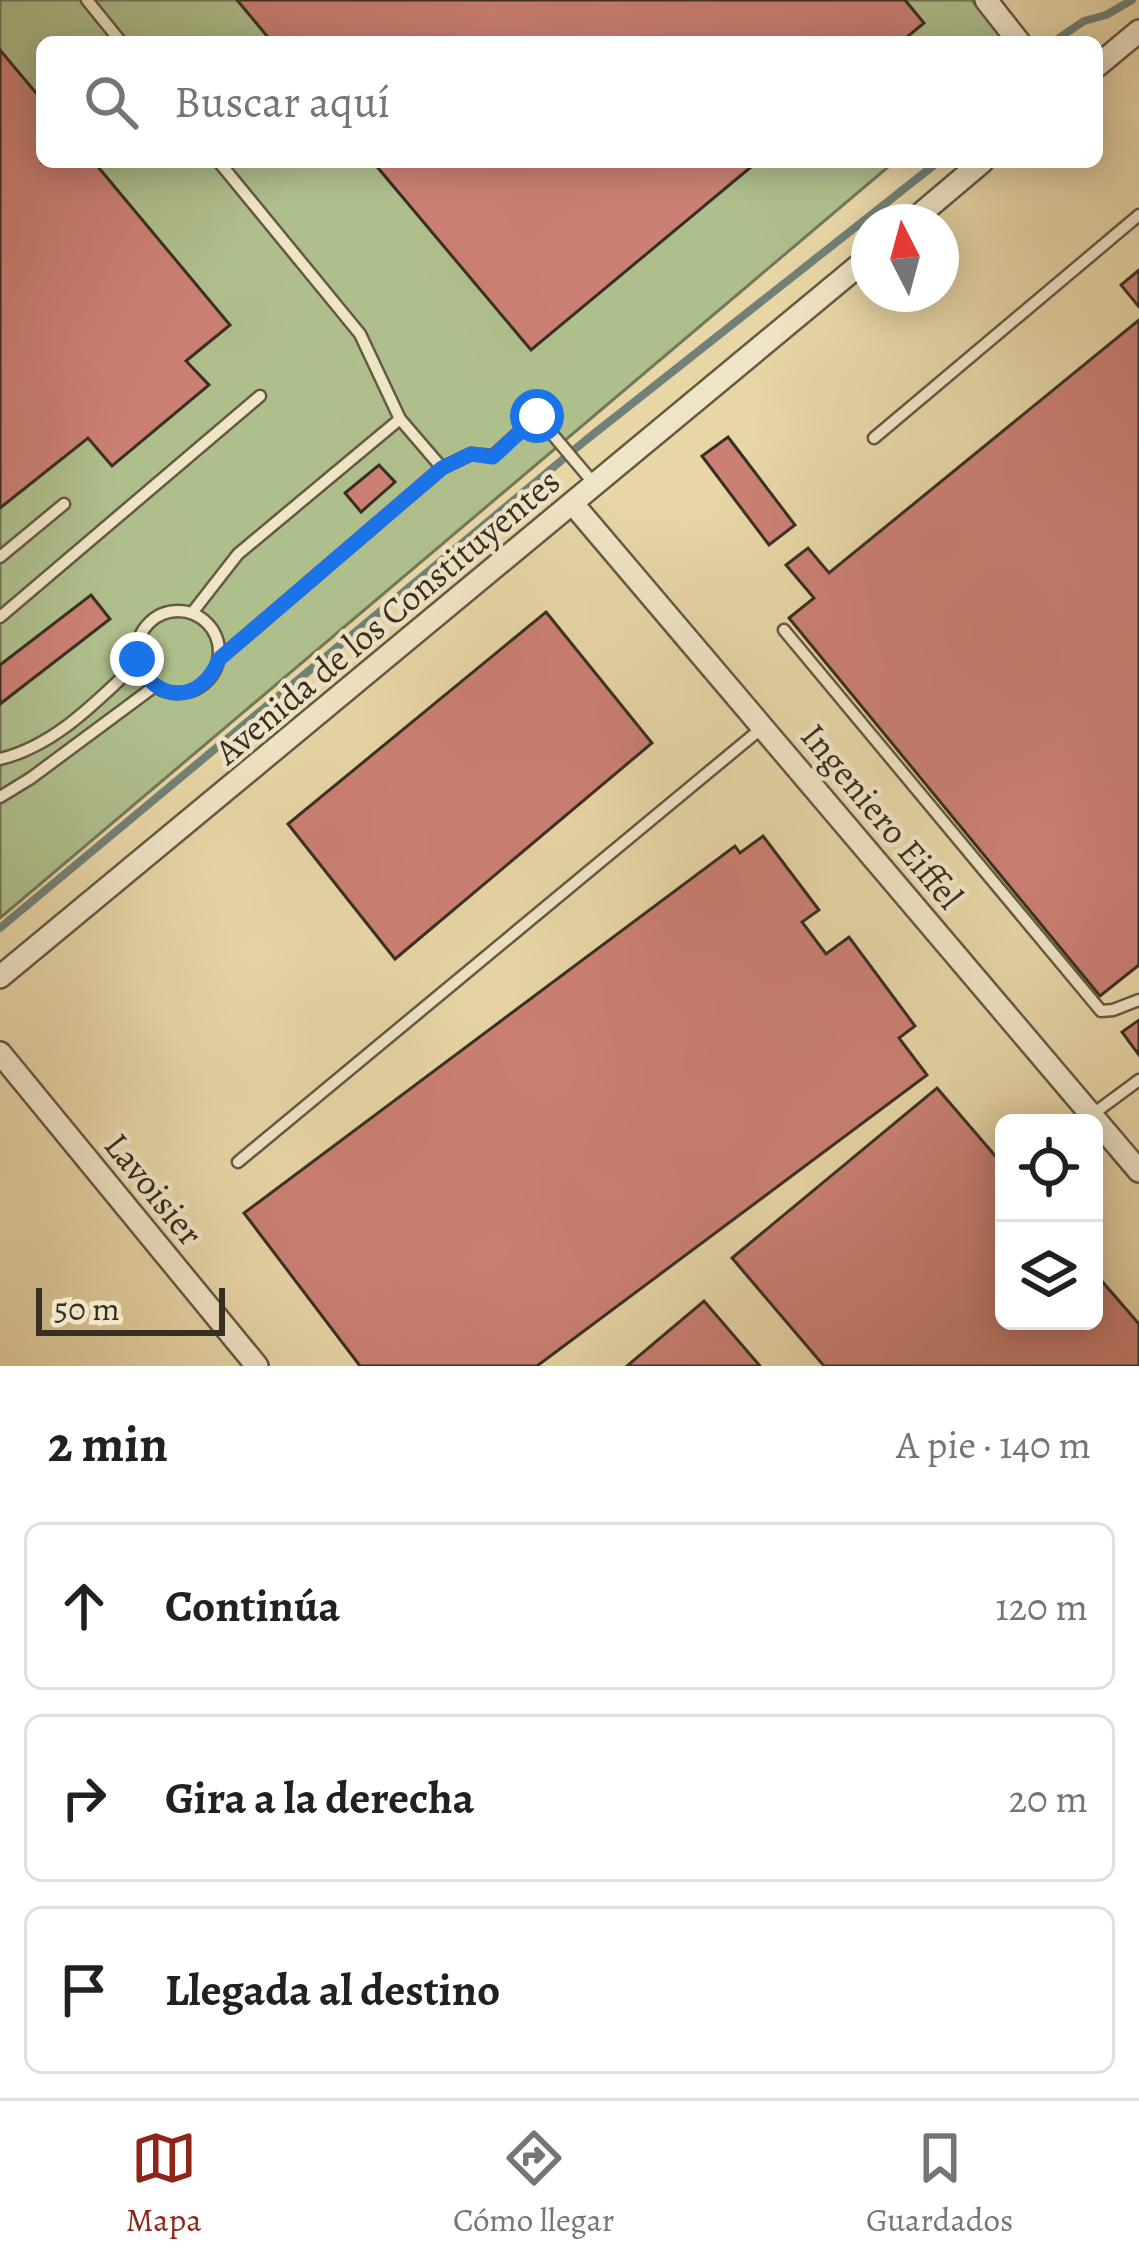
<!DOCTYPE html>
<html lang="es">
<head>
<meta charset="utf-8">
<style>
  body { margin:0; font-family:Alegreya,serif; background:#f2f2f2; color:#202124 }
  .controls { position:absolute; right:36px; bottom:36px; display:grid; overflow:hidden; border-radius:18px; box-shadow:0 6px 30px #0003 }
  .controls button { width:108px; height:108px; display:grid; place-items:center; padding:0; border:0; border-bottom:3px solid #e0e0e0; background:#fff; color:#202124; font:60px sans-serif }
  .compass { position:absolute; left:851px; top:204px; width:108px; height:108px; border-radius:50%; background:#fff; box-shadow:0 6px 30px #0003; rotate:354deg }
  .scale { position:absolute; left:36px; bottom:30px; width:189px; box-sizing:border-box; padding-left:12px; border:6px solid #382f23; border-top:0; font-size:33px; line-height:42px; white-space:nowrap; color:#382f23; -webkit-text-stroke:9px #f0e4c6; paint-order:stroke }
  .stop { position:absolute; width:36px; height:36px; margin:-27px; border:9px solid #1a73e8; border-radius:50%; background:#fff }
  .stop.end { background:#1a73e8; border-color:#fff; box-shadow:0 3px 12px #0008 }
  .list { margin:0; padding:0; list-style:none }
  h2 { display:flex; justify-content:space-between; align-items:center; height:156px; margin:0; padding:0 48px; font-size:51px }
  h2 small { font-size:39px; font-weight:400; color:#757577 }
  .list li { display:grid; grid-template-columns:78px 1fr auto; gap:36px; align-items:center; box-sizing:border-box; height:168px; margin:0 24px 24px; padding:0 24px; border:3px solid #e0e0e0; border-radius:18px }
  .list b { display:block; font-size:45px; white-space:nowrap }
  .list em { font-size:39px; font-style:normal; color:#757577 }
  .icon { flex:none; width:66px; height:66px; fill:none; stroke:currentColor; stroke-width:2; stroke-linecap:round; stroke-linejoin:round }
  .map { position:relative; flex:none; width:1139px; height:1366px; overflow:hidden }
  .search { position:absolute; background:#fff; box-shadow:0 6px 30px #0003; left:36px; right:36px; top:36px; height:132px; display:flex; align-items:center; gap:30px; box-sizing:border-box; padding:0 42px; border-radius:18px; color:#757577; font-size:45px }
  .sheet { height:732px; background:#fff }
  nav { display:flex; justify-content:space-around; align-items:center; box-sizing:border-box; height:168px; border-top:3px solid #e0e0e0; background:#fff; font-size:33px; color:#757577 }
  nav a { display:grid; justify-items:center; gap:6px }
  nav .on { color:#8f2418 }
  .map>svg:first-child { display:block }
  .green { fill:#afbf8c; stroke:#747758; stroke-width:3 }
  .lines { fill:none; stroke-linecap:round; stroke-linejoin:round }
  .stream { stroke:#728177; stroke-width:8 }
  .building { fill:#cc8075; stroke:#382f23; stroke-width:3 }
  .service-casing { stroke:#645944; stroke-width:15 }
  .minor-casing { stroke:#645944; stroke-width:26 }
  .service { stroke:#f0e4c6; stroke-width:10 }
  .minor { stroke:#f0e4c6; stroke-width:21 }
  .route { stroke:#1a73e8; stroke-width:15 }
  .labels { text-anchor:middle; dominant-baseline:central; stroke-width:9; stroke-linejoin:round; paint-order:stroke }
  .street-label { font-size:36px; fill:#382f23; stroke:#f0e4c6 }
</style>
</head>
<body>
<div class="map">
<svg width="1139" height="1366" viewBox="0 0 1139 1366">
  <rect width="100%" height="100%" fill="#e8d6a7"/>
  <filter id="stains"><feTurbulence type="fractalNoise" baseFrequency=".00167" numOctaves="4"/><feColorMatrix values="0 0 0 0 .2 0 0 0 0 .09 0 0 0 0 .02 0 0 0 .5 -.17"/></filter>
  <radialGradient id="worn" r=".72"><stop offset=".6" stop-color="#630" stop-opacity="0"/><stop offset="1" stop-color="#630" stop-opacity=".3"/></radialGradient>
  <polygon class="green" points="0,0 972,0 1006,42 42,42 42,162 894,162 0,918"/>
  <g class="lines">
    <g class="stream">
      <polyline points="1053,42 1084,21 1106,15 1132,0"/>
      <polyline points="0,928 586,440 938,162"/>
    </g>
  </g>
  <g class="building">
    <polygon points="237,0 905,0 924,23 901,42 272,42"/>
    <polygon points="0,50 42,100 42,162 94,162 230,325 186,361 209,385 112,466 88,438 0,508"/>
    <polygon points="373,162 757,162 531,350"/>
    <polygon points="1139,270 1139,307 1121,285"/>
    <polygon points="1139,320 1139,965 1100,996 789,618 814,598 786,565 808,548 829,573"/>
    <polygon points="728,437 795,525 769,545 702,456"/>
    <polygon points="379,465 395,482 361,512 345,493"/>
    <polygon points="91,595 110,619 0,704 0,665"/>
    <polygon points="546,612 652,743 395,959 288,824"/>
    <polygon points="763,836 819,910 802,922 826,954 849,937 915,1026 899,1038 927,1075 537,1366 360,1366 244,1213 735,846 740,853"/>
    <polygon points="1139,1020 1139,1055 1122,1032"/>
    <polygon points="937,1088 1004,1166 1004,1321 1094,1321 1094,1272 1139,1324 1139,1366 824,1366 732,1258"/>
    <polygon points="704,1301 760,1366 627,1366"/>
  </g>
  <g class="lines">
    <g class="service-casing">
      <g id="service">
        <polyline points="87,0 121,42"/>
        <polyline points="219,162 360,334 400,419 442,468"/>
        <polyline points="874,438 1139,215"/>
        <polyline points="0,557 64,504"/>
        <circle cx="178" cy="652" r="41"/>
        <polyline points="192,613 238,554 400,419"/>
        <polyline points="0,617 260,396"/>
        <polyline points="784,630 1101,1011 1113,1010 1139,1000"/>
        <polyline points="219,659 442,468 471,454 493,456 537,416 596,486"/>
        <path d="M 0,759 C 53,746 93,705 132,668 L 136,656"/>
        <polyline points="0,797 31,778 155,686"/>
        <polyline points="1093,1114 1139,1080"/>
        <polyline points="238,1162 763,727"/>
      </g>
    </g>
    <g class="minor-casing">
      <g id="minor">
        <polyline points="986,0 1019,42"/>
        <polyline points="1097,66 1139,31"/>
        <polyline points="911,222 982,162"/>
        <polyline points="573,504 1139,1171"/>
        <polyline points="0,977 869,257"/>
        <polyline points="0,1053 257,1366"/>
      </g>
    </g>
    <use href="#service" class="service"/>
    <use href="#minor" class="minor"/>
  </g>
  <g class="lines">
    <path class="route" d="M 137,659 C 154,705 202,704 219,659 L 442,468 L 471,454 L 493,457 L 537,416"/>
  </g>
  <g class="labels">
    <g class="street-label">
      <text transform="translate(387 616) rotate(-40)">Avenida de los Constituyentes</text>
      <text transform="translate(882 816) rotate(50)">Ingeniero Eiffel</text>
      <text transform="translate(154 1189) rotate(51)">Lavoisier</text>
    </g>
  </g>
  <rect width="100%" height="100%" filter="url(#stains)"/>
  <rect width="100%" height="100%" fill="url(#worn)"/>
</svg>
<div class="controls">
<button><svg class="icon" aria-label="locate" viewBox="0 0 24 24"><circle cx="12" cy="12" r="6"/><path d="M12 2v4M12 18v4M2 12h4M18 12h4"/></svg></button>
<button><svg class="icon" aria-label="layers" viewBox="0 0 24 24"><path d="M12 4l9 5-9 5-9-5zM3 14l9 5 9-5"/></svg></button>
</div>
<svg class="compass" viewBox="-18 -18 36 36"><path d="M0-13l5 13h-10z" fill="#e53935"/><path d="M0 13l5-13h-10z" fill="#757577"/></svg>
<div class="scale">50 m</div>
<div class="stop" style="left:537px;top:416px"></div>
<div class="stop end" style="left:137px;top:659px"></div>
<div class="search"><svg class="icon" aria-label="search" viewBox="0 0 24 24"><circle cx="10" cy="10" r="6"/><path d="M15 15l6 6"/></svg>Buscar aquí</div>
</div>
<section class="sheet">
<h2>2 min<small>A pie · 140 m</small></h2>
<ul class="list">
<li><svg class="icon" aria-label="ahead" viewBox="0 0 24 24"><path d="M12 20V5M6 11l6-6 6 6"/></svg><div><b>Continúa</b></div><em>120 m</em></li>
<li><svg class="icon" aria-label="right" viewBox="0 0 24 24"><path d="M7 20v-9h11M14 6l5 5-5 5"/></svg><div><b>Gira a la derecha</b></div><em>20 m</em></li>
<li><svg class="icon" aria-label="arrive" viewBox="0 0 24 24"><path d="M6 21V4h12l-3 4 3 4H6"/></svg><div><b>Llegada al destino</b></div></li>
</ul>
</section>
<nav>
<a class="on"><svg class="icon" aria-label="map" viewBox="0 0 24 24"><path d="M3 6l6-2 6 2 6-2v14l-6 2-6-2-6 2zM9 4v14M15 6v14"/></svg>Mapa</a>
<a><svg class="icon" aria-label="directions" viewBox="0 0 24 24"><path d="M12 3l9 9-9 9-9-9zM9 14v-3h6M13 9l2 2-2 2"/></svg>Cómo llegar</a>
<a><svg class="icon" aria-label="saved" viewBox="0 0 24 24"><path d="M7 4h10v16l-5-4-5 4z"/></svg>Guardados</a>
</nav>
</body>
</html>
